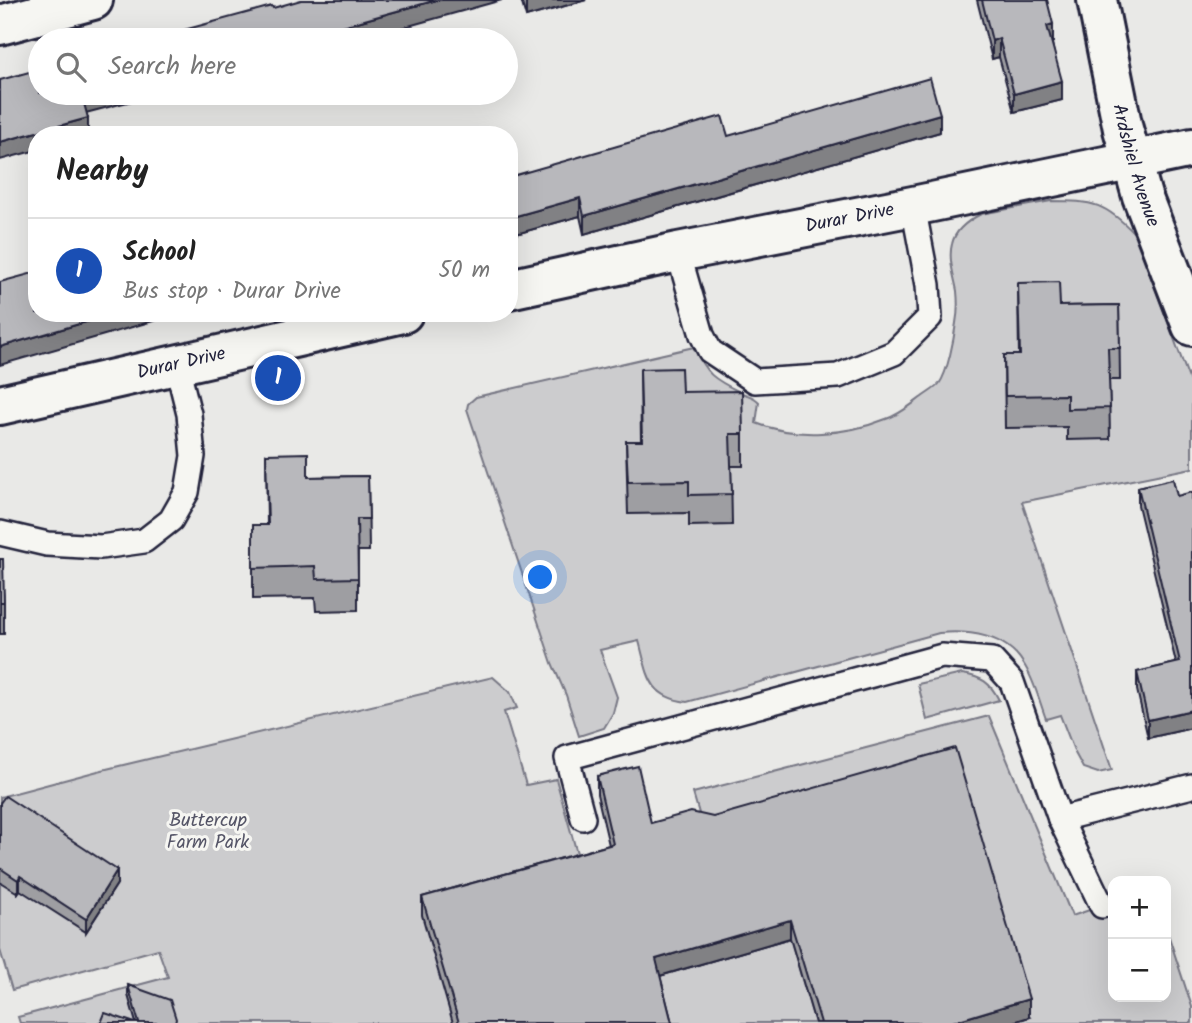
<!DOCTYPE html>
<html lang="en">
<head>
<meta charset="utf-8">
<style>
  body { margin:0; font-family:Kalam,sans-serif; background:#f6f6f6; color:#222 }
  .controls { position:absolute; right:21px; bottom:21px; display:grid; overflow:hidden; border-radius:14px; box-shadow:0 7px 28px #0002 }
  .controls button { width:63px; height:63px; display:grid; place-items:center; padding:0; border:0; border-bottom:2px solid #e0e0e0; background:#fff; color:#222; font:35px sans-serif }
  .you { position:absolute; left:541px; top:578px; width:24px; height:24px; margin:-18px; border:5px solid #fff; border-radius:50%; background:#1a73e8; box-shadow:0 0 0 10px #1a73e833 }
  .badge { display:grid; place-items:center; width:46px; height:46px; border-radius:50%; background:#d1495b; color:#fff; font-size:23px; font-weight:700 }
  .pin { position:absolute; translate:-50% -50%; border:4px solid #fff; box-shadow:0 2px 7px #0006 }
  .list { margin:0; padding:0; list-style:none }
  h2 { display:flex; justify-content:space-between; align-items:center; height:91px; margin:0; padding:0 28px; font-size:30px }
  h2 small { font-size:23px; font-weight:400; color:#767676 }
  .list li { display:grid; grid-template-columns:46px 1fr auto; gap:21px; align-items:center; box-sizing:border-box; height:105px; padding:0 28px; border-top:2px solid #e0e0e0 }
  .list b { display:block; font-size:26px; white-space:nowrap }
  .list p { margin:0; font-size:23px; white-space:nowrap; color:#767676 }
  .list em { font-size:23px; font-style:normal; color:#767676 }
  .icon { flex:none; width:38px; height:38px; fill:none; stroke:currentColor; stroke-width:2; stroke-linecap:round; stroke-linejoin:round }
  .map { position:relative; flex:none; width:1192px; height:1023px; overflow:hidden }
  .search { position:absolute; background:#fff; box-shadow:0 7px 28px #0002; left:28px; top:28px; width:490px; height:77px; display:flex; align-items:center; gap:18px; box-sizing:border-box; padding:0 24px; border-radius:38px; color:#767676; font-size:26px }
  .panel { position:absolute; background:#fff; box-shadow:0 7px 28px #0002; left:28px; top:126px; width:490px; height:196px; border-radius:28px }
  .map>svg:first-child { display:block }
  .green { fill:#ccccce; stroke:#777784; stroke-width:2 }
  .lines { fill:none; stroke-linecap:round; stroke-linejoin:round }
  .service-casing { stroke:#22223b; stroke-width:28 }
  .minor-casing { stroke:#22223b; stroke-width:44 }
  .service { stroke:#f6f6f2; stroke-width:23 }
  .minor { stroke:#f6f6f2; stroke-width:38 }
  .wall { fill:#9e9ea2; stroke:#22223b; stroke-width:2 }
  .shaded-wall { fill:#818184; stroke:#22223b; stroke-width:2 }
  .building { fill:#b8b8bc; stroke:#22223b; stroke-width:2 }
  .labels { text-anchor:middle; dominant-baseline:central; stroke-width:6; stroke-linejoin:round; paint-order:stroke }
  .street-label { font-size:19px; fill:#22223b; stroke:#f6f6f2 }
  .park-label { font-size:19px; fill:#555567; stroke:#f6f6f2 }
</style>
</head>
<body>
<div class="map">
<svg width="1192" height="1023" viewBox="0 0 1192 1023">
  <rect width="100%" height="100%" fill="#e9e9e7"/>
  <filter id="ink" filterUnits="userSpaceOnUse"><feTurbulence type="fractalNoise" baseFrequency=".0143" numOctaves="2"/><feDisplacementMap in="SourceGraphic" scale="14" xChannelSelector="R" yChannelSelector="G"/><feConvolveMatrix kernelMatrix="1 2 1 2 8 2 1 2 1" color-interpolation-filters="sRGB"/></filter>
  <g filter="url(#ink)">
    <g class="green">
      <path d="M 1051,201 C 1094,201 1105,203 1135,234 L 1192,387 L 1192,468 L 1022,502 L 1112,770 L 1098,773 L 1083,768 L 1075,753 L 1060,715 L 1046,719 C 1039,700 1034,679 1023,663 C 1006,635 969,630 939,633 L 687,702 C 647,697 648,673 639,641 L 600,650 L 617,697 L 613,713 L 604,728 L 579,736 L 566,695 L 552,663 L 467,409 L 468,404 L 476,397 L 694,347 C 705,374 715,380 740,392 C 748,396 754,396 759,402 L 756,423 C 796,439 846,435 886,419 C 899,415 911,405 922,397 C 927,393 935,389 939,384 C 948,372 954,338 956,323 C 958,313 958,301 957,291 C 954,275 948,259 952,244 C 955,230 969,220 981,214 Z"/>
      <path d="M 962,674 C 982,677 990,682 999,700 L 927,720 L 918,684 Z"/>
      <polygon points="493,677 510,692 517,708 504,712 526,785 556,779 582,871 453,1023 20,1023 18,1017 168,977 158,949 12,990 0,950 0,797 98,771"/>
      <polygon points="989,716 1072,916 1113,902 1113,997 1166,997 1166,928 1192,1007 1192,1023 1010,1023 1029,1017 706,837 693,793"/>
      <polygon points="790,938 815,1023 667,1023 656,977"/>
    </g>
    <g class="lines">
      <g class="service-casing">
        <g id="service">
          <polyline points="678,252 702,335 710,351 755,381 838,376 894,353 930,317 928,285 913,206"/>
          <polyline points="0,533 47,544 101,547 144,541 171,520 187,492 193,456 189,414 177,366"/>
          <polyline points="583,818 567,758 942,656 992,660 1012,682 1060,819 1102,906"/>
          <polyline points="1060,819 1192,786"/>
        </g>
      </g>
      <g class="minor-casing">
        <g id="minor">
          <path id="s1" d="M 1097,0 L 1123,129 L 1142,196 L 1192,326"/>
          <polyline points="0,25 93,0"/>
          <path id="s2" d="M 509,289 L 678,252 L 913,206 L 1192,148"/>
          <path id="s3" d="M 0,405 L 403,313"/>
        </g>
      </g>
      <use href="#service" class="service"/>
      <use href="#minor" class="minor"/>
    </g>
    <g class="wall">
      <polygon points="521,0 586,0 526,17"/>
      <polygon points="977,0 1047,0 1053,42 1052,43 1062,100 1014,112 999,57 992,59"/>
      <polygon points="940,132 584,234 580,216 509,236 509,177 728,136"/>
      <polygon points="1018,283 1060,306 1119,305 1120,380 1109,380 1110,439 1067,440 1067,427 1005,428 1004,355 1019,355"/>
      <polygon points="640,369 682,392 743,434 743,466 731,466 732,525 689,526 689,513 628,514 626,441 641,441"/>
      <polygon points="266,454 308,477 368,476 369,551 358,551 358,610 316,611 315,598 253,599 253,525 267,525"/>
      <polygon points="1173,479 1192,728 1148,738 1137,690 1137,672 1176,663 1138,505 1138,487"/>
      <polygon points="0,559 4,602 4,634 0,634"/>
      <polygon points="597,776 651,823 1029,1017 1010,1023 815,1023 790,938 660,976 672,1023 453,1023 422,915 422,897 609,845 597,794"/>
      <polygon points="0,803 117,884 86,932 20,890 18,893 0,882"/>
      <polygon points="128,985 176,1023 136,1023 128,995"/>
    </g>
    <g class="shaded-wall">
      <polygon points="437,0 502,0 358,40 292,40"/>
      <polygon points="526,0 586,0 526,17"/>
      <polygon points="1053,24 1053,42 1047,44 1047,26"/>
      <polygon points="999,38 999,57 992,59 992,41"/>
      <polygon points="1062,81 1062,100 1014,112 1014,94"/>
      <polygon points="94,93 162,93 82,114 82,96"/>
      <polygon points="940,114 940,132 584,234 584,216"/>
      <polygon points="88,118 88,135 37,135 37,150 0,160 0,142"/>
      <polygon points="580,198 580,216 509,236 509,218"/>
      <polygon points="117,313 181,313 0,365 0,347"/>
      <polygon points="1192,710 1192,728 1148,738 1148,720"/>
      <polygon points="117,870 117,884 86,932 86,919"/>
      <polygon points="20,876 20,890 18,893 18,880"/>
      <polygon points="790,920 790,938 656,977 656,959"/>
      <polygon points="1029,999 1029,1017 1010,1023 949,1023"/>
    </g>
    <g class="building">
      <polygon points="301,0 437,0 292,40 147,40 272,6 273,8"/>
      <polygon points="982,0 1047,0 1053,24 1047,26 1062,81 1014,94 999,38 992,41"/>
      <polygon points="40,69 40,93 94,93 82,96 88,118 0,142 0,80"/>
      <polygon points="930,78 940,114 584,216 580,198 509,218 509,177 722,116 728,136"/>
      <polygon points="37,272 37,313 117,313 0,347 0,282"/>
      <polygon points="1059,282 1060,306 1119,305 1120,348 1108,348 1110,408 1067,409 1067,395 1005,396 1004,355 1020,355 1018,283"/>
      <polygon points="681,368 682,392 742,391 743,434 730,434 732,494 689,495 689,481 628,482 626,441 642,441 640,369"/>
      <polygon points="308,453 308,477 368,476 369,519 357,519 358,578 316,579 315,566 253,568 253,525 268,525 266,454"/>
      <polygon points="1173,479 1177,496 1192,492 1192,710 1148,720 1137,672 1180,662 1138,487"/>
      <polygon points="0,559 3,559 4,602 0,602"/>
      <polygon points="955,748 1029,999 949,1023 821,1023 790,920 656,959 672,1023 459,1023 422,897 613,844 597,776 638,766 651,823 691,812 713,817"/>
      <polygon points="5,796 117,870 86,919 20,876 18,880 0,868 0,803"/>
      <polygon points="128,985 170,1000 176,1019 175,1023 139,1023"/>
      <polygon points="105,1013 135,1023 101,1023"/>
    </g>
  </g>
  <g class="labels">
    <g class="street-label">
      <text stroke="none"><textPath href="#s1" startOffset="170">Ardshiel Avenue</textPath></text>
      <text stroke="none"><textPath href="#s2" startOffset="348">Durar Drive</textPath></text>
      <text stroke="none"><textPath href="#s3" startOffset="186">Durar Drive</textPath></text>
    </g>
    <g class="park-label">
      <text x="208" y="821">Buttercup<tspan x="208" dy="22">Farm Park</tspan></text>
    </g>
  </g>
</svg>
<div class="controls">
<button>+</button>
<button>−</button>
</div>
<div class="you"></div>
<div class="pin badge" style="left:278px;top:378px;background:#1a4fb4">1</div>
<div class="search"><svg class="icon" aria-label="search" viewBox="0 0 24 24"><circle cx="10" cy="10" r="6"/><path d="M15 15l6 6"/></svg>Search here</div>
<section class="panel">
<h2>Nearby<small></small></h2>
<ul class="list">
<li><span class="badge" style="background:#1a4fb4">1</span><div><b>School</b><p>Bus stop · Durar Drive</p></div><em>50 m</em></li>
</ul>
</section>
</div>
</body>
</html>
